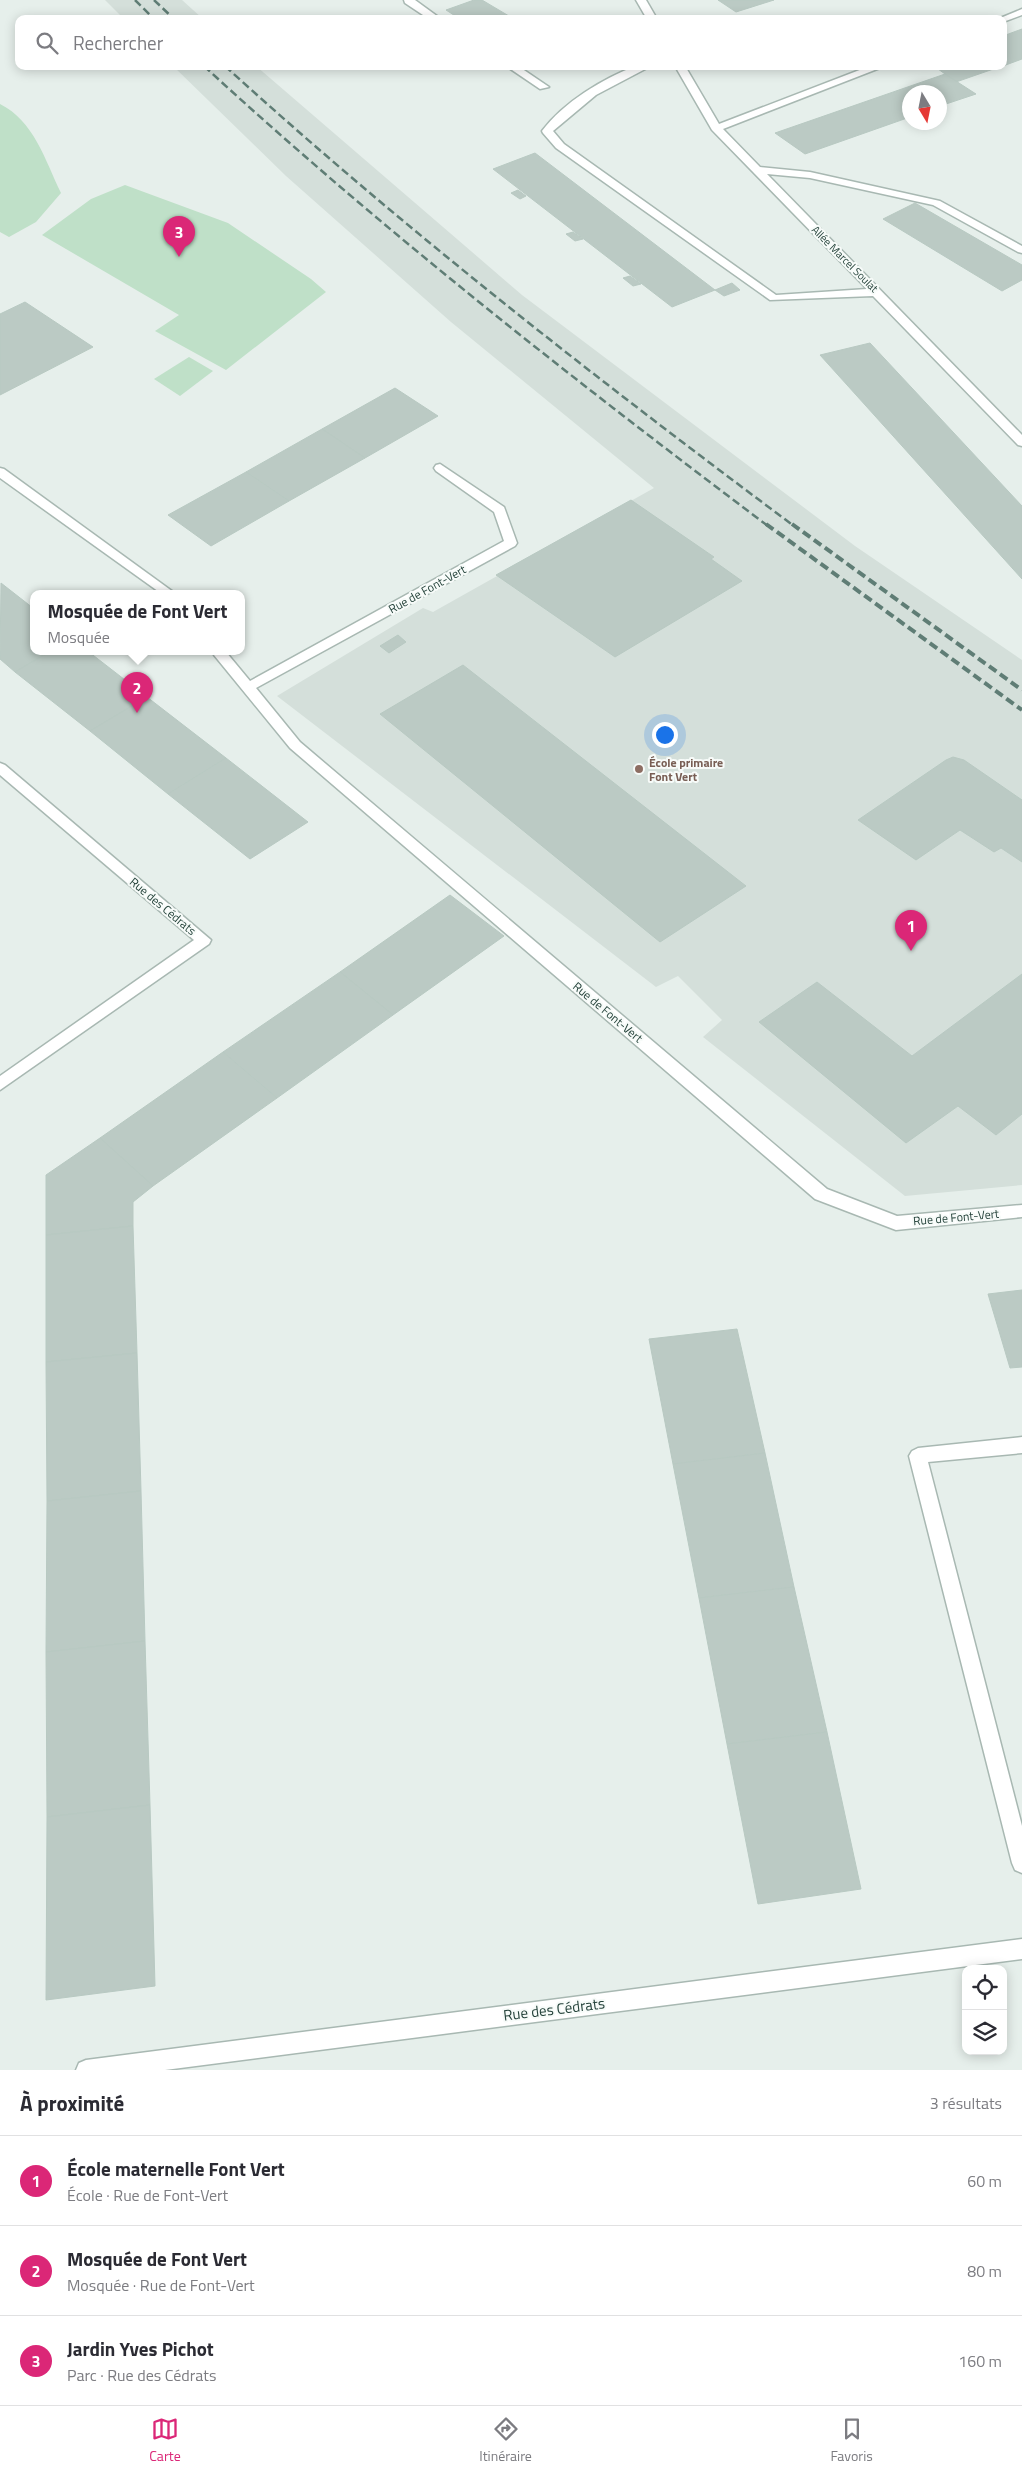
<!DOCTYPE html>
<html lang="fr">
<head>
<meta charset="utf-8">
<style>
  body { margin:0; font-family:"Titillium Web",sans-serif; background:#f7f7f7; color:#2b2b33 }
  .controls { position:absolute; right:15px; bottom:15px; display:grid; overflow:hidden; border-radius:10px; box-shadow:0 2px 12px #0003 }
  .controls button { width:45px; height:45px; display:grid; place-items:center; padding:0; border:0; border-bottom:1px solid #e1e1e2; background:#fff; color:#2b2b33; font:25px sans-serif }
  .compass { position:absolute; left:902px; top:85px; width:45px; height:45px; border-radius:50%; background:#fff; box-shadow:0 2px 12px #0003; rotate:170deg }
  .you { position:absolute; left:664px; top:734px; width:18px; height:18px; margin:-12px; border:4px solid #fff; border-radius:50%; background:#1a73e8; box-shadow:0 0 0 8px #1a73e833 }
  .badge { display:grid; place-items:center; width:32px; height:32px; border-radius:50%; background:#db2777; color:#fff; font-size:16px; font-weight:700 }
  .pin { position:absolute; translate:-50% -41px; filter:drop-shadow(0 1px 2px #0008) }
  .pin::after { content:''; position:absolute; top:26px; width:18px; height:15px; background:inherit; clip-path:polygon(0 0,100% 0,50% 100%) }
  .popup { position:absolute; left:30px; top:590px; width:215px; height:65px; box-sizing:border-box; display:grid; place-content:center; border-radius:10px; background:#fff; filter:drop-shadow(0 1px 4px #0005); font-size:16px; white-space:nowrap; color:#7c7c81 }
  .popup b { font-size:19px; color:#2b2b33 }
  .popup::after { content:''; position:absolute; left:50%; top:100%; margin-left:-10px; border:10px solid transparent; border-top-color:#fff }
  .list { margin:0; padding:0; list-style:none }
  h2 { display:flex; justify-content:space-between; align-items:center; height:65px; margin:0; padding:0 20px; font-size:21px }
  h2 small { font-size:16px; font-weight:400; color:#7c7c81 }
  .list li { display:grid; grid-template-columns:32px 1fr auto; gap:15px; align-items:center; box-sizing:border-box; height:90px; padding:0 20px; border-top:1px solid #e1e1e2 }
  .list b { display:block; font-size:19px; white-space:nowrap }
  .list p { margin:0; font-size:16px; white-space:nowrap; color:#7c7c81 }
  .list em { font-size:16px; font-style:normal; color:#7c7c81 }
  .icon { flex:none; width:28px; height:28px; fill:none; stroke:currentColor; stroke-width:2; stroke-linecap:round; stroke-linejoin:round }
  .map { position:relative; flex:none; width:1022px; height:2070px; overflow:hidden }
  .search { position:absolute; background:#fff; box-shadow:0 2px 12px #0003; left:15px; right:15px; top:15px; height:55px; display:flex; align-items:center; gap:12px; box-sizing:border-box; padding:0 18px; border-radius:10px; color:#7c7c81; font-size:19px }
  .sheet { height:335px; background:#fff }
  nav { display:flex; justify-content:space-around; align-items:center; box-sizing:border-box; height:70px; border-top:1px solid #e1e1e2; background:#fff; font-size:14px; color:#7c7c81 }
  nav a { display:grid; justify-items:center; gap:2px }
  nav .on { color:#db2777 }
  .map>svg:first-child { display:block }
  .built { fill:#d4dfda }
  .green { fill:#bfe0c8 }
  .building { fill:#bbcac4; stroke:#b8c9c2 }
  .lines { fill:none; stroke-linecap:round; stroke-linejoin:round }
  .minor-casing { stroke:#a8b8b2; stroke-width:3 }
  .minor { fill:#fff; fill-rule:evenodd }
  .rail-far1 { stroke:#5f7d75; stroke-width:2.5; stroke-dasharray:8 4; stroke-linecap:butt }
  .rail { stroke:#5f7d75; stroke-width:4; stroke-dasharray:9 4.5; stroke-linecap:butt }
  .education-dot { fill:#8d6e63; stroke:#f7fbf9; stroke-width:2 }
  .labels { text-anchor:middle; dominant-baseline:central; stroke-width:4; stroke-linejoin:round; paint-order:stroke }
  .far-street-label { font-size:11px; fill:#24423a; stroke:#f7fbf9 }
  .street-label { font-size:12px; fill:#24423a; stroke:#f7fbf9 }
  .education-label { font-size:12px; font-weight:bold; fill:#785e54; stroke:#f7fbf9; text-anchor:start }
  .near-street-label { font-size:15px; fill:#24423a; stroke:#f7fbf9 }
</style>
</head>
<body>
<div class="map">
<svg width="1022" height="2070" viewBox="0 0 1022 2070">
  <rect width="100%" height="100%" fill="#e6efeb"/>
  <g class="built">
    <polygon points="105,0 182,0 203,19 124,19"/>
    <polygon points="173,66 256,66 522,295 855,546 1022,660 1022,1185 905,1196 703,1037 722,1020 678,976 656,987 277,696 423,608 433,612 654,488 451,322 286,176"/>
  </g>
  <g class="green">
    <path d="M 0,104 C 34,121 45,160 61,193 L 36,222 L 9,237 L 0,232 Z"/>
    <polygon points="125,185 228,223 311,279 326,292 226,370 155,331 179,315 42,235 91,199"/>
    <polygon points="189,357 213,371 180,396 154,379"/>
  </g>
  <g class="building">
    <polygon points="474,0 482,0 514,19 460,19 446,10"/>
    <polygon points="718,0 774,0 736,12"/>
    <polygon points="1022,29 1022,59 1003,66 1003,36"/>
    <polygon points="934,66 1002,66 956,82"/>
    <polygon points="945,74 976,94 940,106 940,92 910,92 910,117 805,154 775,133"/>
    <polygon points="535,153 715,290 672,307 493,169"/>
    <polygon points="518,190 526,196 520,199 511,193"/>
    <polygon points="915,203 1022,265 1022,280 1002,291 883,219"/>
    <polygon points="573,232 583,239 575,241 566,234"/>
    <polygon points="630,276 641,284 633,286 623,278"/>
    <polygon points="732,283 740,290 724,296 715,290"/>
    <polygon points="25,302 93,347 0,395 0,314"/>
    <polygon points="870,343 1022,506 1022,579 820,355"/>
    <polygon points="395,388 438,416 365,458 322,429"/>
    <polygon points="322,429 365,458 289,501 246,472"/>
    <polygon points="246,472 289,501 211,546 168,515"/>
    <polygon points="631,500 714,557 711,559 742,581 615,657 496,575"/>
    <polygon points="1,583 33,608 33,652 49,652 15,672 0,659"/>
    <polygon points="398,635 406,642 389,653 380,646"/>
    <polygon points="49,652 89,652 147,697 90,731 15,672"/>
    <polygon points="463,665 746,886 660,942 380,714"/>
    <polygon points="147,697 226,758 168,794 90,731"/>
    <polygon points="953,757 964,760 1022,800 1022,862 1001,848 994,852 960,830 916,860 858,820 946,760"/>
    <polygon points="226,758 308,822 250,859 168,794"/>
    <polygon points="450,895 504,936 393,1015 340,972"/>
    <polygon points="340,972 393,1015 277,1098 223,1052"/>
    <polygon points="1022,974 1022,1114 996,1135 958,1106 906,1143 759,1022 817,982 912,1056"/>
    <polygon points="223,1052 277,1098 153,1186 100,1138"/>
    <polygon points="100,1138 153,1186 133,1202 133,1226 46,1235 46,1175"/>
    <polygon points="133,1226 137,1353 46,1362 46,1235"/>
    <polygon points="1022,1290 1022,1367 1010,1368 988,1294"/>
    <polygon points="737,1329 765,1453 673,1464 649,1339"/>
    <polygon points="137,1353 141,1491 47,1501 46,1362"/>
    <polygon points="765,1453 794,1587 699,1598 673,1464"/>
    <polygon points="141,1491 145,1641 46,1652 47,1501"/>
    <polygon points="794,1587 827,1732 727,1744 699,1598"/>
    <polygon points="145,1641 150,1805 47,1817 46,1652"/>
    <polygon points="827,1732 861,1889 758,1904 727,1744"/>
    <polygon points="150,1805 155,1986 46,2000 47,1817"/>
  </g>
  <g class="lines">
    <g class="minor-casing">
      <g id="minor">
        <polygon points="404,0 415,0 441,19 429,19 405,3"/>
        <polygon points="636,0 646,0 657,19 647,19"/>
        <polygon points="1022,9 1022,15 1003,22 1003,19 998,19"/>
        <polygon points="506,66 518,66 549,87 540,89"/>
        <path d="M 636,66 L 651,66 L 596,95 L 553,131 L 564,144 L 776,295 L 867,289 L 712,130 L 675,66 L 685,66 L 719,124 L 870,66 L 885,66 L 723,129 L 760,167 L 810,172 L 940,201 L 1022,246 L 1022,253 L 1018,252 L 933,205 L 810,178 L 767,174 L 1022,435 L 1022,446 L 1018,445 L 873,296 L 770,300 L 556,148 L 543,133 L 542,131 C 564,102 602,79 636,66 Z"/>
        <polygon points="440,464 504,507 517,543 515,546 256,688 300,742 827,1189 897,1216 1022,1205 1022,1217 896,1230 815,1199 290,748 214,655 213,652 226,652 250,681 504,541 494,512 436,471 434,468 436,465"/>
        <polygon points="0,468 4,469 176,594 162,594 0,478"/>
        <polygon points="0,763 5,765 211,940 209,944 0,1090 0,1076 194,940 0,775"/>
        <polygon points="1022,1437 1022,1453 928,1462 1022,1826 1022,1873 1015,1870 1012,1863 909,1456 912,1451 918,1448"/>
        <polygon points="1022,1939 1022,1959 165,2070 76,2070 79,2063 86,2060"/>
      </g>
    </g>
    <use href="#minor" class="minor"/>
    <g class="rail-far1">
      <polyline points="135,0 154,19"/>
      <polyline points="154,0 174,19"/>
      <path d="M 204,66 C 382,230 574,380 768,526"/>
      <path d="M 225,66 C 405,230 598,380 794,526"/>
    </g>
    <g class="rail">
      <polyline points="766,524 1022,710"/>
      <polyline points="792,524 1022,690"/>
    </g>
  </g>
  <circle class="education-dot" cx="639" cy="769" r="5"/>
  <g class="labels">
    <g class="far-street-label">
      <text transform="translate(845 259) rotate(45)">Allée Marcel Soulat</text>
    </g>
    <g class="street-label">
      <text transform="translate(427 589) rotate(-29)">Rue de Font-Vert</text>
      <text transform="translate(163 906) rotate(40)">Rue des Cédrats</text>
      <text transform="translate(608 1012) rotate(40)">Rue de Font-Vert</text>
      <text transform="translate(956 1217) rotate(-5)">Rue de Font-Vert</text>
    </g>
    <g class="education-label">
      <text x="649" y="762">École primaire<tspan x="649" dy="14">Font Vert</tspan></text>
    </g>
    <g class="near-street-label">
      <text transform="translate(554 2009) rotate(-7)">Rue des Cédrats</text>
    </g>
  </g>
</svg>
<div class="controls">
<button><svg class="icon" aria-label="locate" viewBox="0 0 24 24"><circle cx="12" cy="12" r="6"/><path d="M12 2v4M12 18v4M2 12h4M18 12h4"/></svg></button>
<button><svg class="icon" aria-label="layers" viewBox="0 0 24 24"><path d="M12 4l9 5-9 5-9-5zM3 14l9 5 9-5"/></svg></button>
</div>
<svg class="compass" viewBox="-18 -18 36 36"><path d="M0-13l5 13h-10z" fill="#e53935"/><path d="M0 13l5-13h-10z" fill="#7c7c81"/></svg>
<div class="you"></div>
<div class="pin badge" style="left:911px;top:951px">1</div>
<div class="pin badge" style="left:137px;top:713px">2</div>
<div class="popup"><b>Mosquée de Font Vert</b>Mosquée</div>
<div class="pin badge" style="left:179px;top:257px">3</div>
<div class="search"><svg class="icon" aria-label="search" viewBox="0 0 24 24"><circle cx="10" cy="10" r="6"/><path d="M15 15l6 6"/></svg>Rechercher</div>
</div>
<section class="sheet">
<h2>À proximité<small>3 résultats</small></h2>
<ul class="list">
<li><span class="badge">1</span><div><b>École maternelle Font Vert</b><p>École · Rue de Font-Vert</p></div><em>60 m</em></li>
<li><span class="badge">2</span><div><b>Mosquée de Font Vert</b><p>Mosquée · Rue de Font-Vert</p></div><em>80 m</em></li>
<li><span class="badge">3</span><div><b>Jardin Yves Pichot</b><p>Parc · Rue des Cédrats</p></div><em>160 m</em></li>
</ul>
</section>
<nav>
<a class="on"><svg class="icon" aria-label="map" viewBox="0 0 24 24"><path d="M3 6l6-2 6 2 6-2v14l-6 2-6-2-6 2zM9 4v14M15 6v14"/></svg>Carte</a>
<a><svg class="icon" aria-label="directions" viewBox="0 0 24 24"><path d="M12 3l9 9-9 9-9-9zM9 14v-3h6M13 9l2 2-2 2"/></svg>Itinéraire</a>
<a><svg class="icon" aria-label="saved" viewBox="0 0 24 24"><path d="M7 4h10v16l-5-4-5 4z"/></svg>Favoris</a>
</nav>
</body>
</html>
